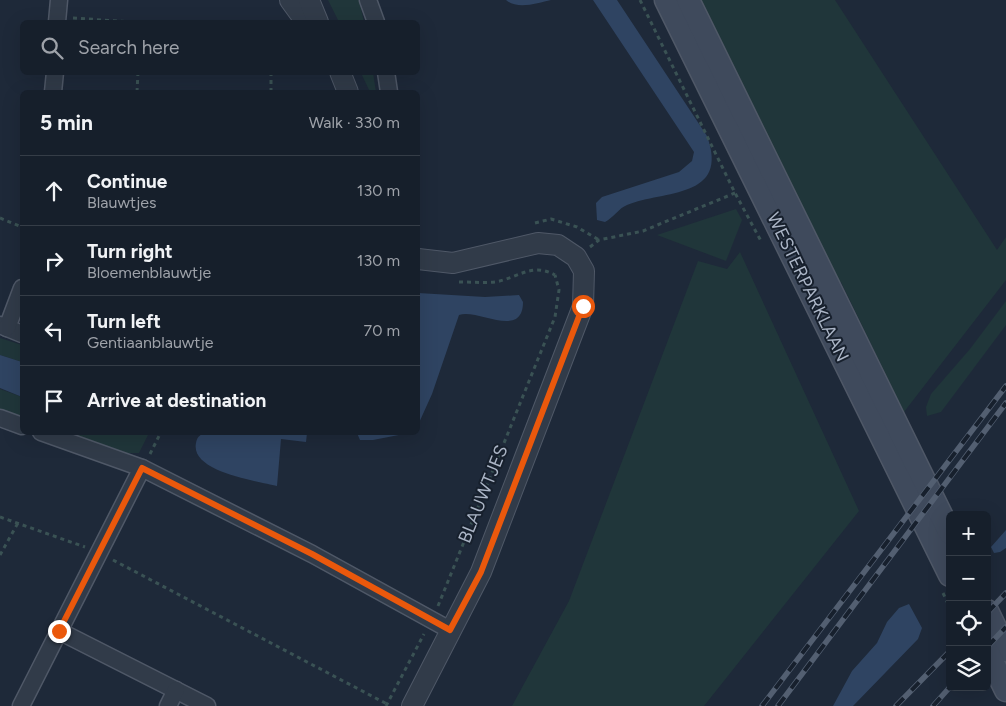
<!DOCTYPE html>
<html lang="en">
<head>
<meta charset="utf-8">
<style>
  body { margin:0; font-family:Figtree,sans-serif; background:#1f2733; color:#f1f3f6 }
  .controls { position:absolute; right:15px; bottom:15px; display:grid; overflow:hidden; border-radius:8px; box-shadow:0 5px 20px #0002 }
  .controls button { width:45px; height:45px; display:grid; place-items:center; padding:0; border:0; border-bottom:1px solid #353d47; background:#161f2b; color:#f1f3f6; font:25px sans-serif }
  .stop { position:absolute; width:15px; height:15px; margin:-11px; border:4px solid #ea580c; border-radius:50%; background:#fff }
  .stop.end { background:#ea580c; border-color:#fff; box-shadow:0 1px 5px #0008 }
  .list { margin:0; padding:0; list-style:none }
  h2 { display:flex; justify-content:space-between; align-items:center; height:65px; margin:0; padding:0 20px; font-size:21px }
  h2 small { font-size:16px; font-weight:400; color:#9ea2a9 }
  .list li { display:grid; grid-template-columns:32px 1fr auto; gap:15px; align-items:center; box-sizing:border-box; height:70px; padding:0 20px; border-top:1px solid #353d47 }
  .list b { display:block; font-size:19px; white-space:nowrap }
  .list p { margin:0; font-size:16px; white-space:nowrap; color:#9ea2a9 }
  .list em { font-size:16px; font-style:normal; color:#9ea2a9 }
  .icon { flex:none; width:28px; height:28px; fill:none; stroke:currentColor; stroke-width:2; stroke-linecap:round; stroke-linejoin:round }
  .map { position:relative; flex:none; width:1006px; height:706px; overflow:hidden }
  .search { position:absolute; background:#161f2b; box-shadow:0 5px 20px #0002; left:20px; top:20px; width:400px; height:55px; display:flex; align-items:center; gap:12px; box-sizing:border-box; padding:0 18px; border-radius:8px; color:#9ea2a9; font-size:19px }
  .panel { position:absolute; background:#161f2b; box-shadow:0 5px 20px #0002; left:20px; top:90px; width:400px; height:345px; border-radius:8px }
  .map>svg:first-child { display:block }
  .green { fill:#20363a }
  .water { fill:#2f4462 }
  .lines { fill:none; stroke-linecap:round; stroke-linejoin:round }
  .minor-casing { stroke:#4f5867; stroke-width:19 }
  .tertiary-casing { stroke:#4f5867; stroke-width:22 }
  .secondary-casing { stroke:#4f5867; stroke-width:25 }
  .path { stroke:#3a5254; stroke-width:3; stroke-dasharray:4 4; stroke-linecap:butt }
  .minor { stroke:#313b49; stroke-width:16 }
  .tertiary { stroke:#313b49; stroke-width:20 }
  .secondary { stroke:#3f4a5c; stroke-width:22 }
  .rail-casing { stroke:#535f71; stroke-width:5.5 }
  .rail { stroke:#17202d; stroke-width:4; stroke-dasharray:11; stroke-linecap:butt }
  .route { stroke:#ea580c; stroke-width:6 }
  .labels { text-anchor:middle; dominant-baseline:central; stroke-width:4; stroke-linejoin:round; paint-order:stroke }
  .street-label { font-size:18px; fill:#abb5c6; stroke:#17202d }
</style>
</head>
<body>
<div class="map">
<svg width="1006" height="706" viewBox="0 0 1006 706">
  <rect width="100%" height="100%" fill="#1e2939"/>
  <g class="green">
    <polygon points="328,0 359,0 364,22 339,22"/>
    <polygon points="698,0 835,0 997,250 1006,237 1006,280 904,412 841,282 837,284"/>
    <polygon points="361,73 373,73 376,92 370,92"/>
    <polygon points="736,209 742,220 726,261 657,235"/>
    <polygon points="740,252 859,511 704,706 512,706 569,601 698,261 727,269"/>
    <polygon points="1006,301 1006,325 941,412 927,416 926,407 931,394 970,349"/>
    <polygon points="0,338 22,345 22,362 0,355"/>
    <polygon points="0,389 22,397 22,417 0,409"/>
    <polygon points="68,433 149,433 139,453 126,453"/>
  </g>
  <g class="water">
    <path d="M 506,0 L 551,0 C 538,3 517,10 506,0 Z"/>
    <path d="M 593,0 L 617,0 L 707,136 C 730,199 664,190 627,205 C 619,208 613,218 605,222 L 597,220 L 596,203 L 602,197 L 679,172 L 692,161 L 694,152 Z"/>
    <path d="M 418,293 L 485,297 L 519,295 L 523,302 C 523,340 477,308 459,315 L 432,394 L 418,425 Z"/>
    <polygon points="0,355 22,362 22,397 0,388"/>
    <path d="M 235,433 L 317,432 L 317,434 L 307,433 L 306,442 L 281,439 L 277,486 C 257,481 190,472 196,443 C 197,438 198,437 202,434 Z"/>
    <polygon points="357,433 409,433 373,440 360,440"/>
    <polygon points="1006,530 1006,548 1000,552 994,553 991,547"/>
    <polygon points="909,604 922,628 918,639 853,706 833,706 852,671 877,643 887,622 899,608"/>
  </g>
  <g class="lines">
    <g class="minor-casing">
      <g id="minor">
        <polyline points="368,0 376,22"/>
        <polyline points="57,22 59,0"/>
        <polyline points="386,72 389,92"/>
        <polyline points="53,92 55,72"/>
        <polyline points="0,325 22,334"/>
        <polyline points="7,328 22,288"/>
        <polyline points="0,418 22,426"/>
        <polyline points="41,432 142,468 312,554 450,630"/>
        <polyline points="59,631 207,706"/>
        <polyline points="21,706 142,468"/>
        <polyline points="168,706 176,690"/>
      </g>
    </g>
    <g class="tertiary-casing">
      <g id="tertiary">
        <polyline points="290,0 306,22"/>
        <polyline points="309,0 318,22"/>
        <polyline points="340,72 348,92"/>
        <polyline points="412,706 481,572 583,306 584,271 576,257 558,245 538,243 453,263 418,259"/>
      </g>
    </g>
    <g class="secondary-casing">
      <g id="secondary">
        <polyline points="666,0 950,575"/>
        <polyline points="688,0 950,533"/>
        <polyline points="987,611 1006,650"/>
        <polyline points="987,651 1006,690"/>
      </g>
    </g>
    <g class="path">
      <polyline points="640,0 735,193 761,241"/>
      <polyline points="73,18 132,22"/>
      <polyline points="137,92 138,72"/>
      <polyline points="271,92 271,72"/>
      <polyline points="0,218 22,227"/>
      <polyline points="535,223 551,219 577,227 599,240"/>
      <polyline points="590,247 599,240 643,231 735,193"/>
      <path d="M 459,282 C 471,282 483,283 495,282 C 518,278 532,262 555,275"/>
      <polyline points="150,454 161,432"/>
      <polyline points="0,517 85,547"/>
      <polyline points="0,555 18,523"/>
      <polyline points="113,560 387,704"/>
      <polyline points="943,593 950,608"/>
      <polyline points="438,606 555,317 559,290 555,275"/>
      <polyline points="386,706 424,634"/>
    </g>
    <use href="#minor" class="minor"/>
    <use href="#tertiary" class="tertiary"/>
    <use href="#secondary" class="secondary"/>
    <g class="rail-casing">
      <g id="rail">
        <polyline points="987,613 1006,593"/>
        <polyline points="987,647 1006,627"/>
        <polyline points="762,706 1006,386"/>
        <polyline points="778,706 1006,403"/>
        <polyline points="896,706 950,651"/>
        <polyline points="933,706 950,687"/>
      </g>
    </g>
    <use href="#rail" class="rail"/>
  </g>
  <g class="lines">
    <polyline class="route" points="59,631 142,468 312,554 450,630 481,572 583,306"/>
  </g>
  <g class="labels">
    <g class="street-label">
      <text transform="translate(808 287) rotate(64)">WESTERPARKLAAN</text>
      <text transform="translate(483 494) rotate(-68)">BLAUWTJES</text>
    </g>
  </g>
</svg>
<div class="controls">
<button>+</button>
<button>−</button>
<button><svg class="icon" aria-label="locate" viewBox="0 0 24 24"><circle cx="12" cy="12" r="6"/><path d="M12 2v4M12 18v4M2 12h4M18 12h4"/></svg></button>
<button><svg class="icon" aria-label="layers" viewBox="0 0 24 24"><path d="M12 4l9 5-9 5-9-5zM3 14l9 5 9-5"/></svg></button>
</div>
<div class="stop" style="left:583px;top:306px"></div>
<div class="stop end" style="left:59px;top:631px"></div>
<div class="search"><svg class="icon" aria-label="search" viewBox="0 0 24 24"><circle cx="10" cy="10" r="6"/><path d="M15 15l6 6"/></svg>Search here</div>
<section class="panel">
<h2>5 min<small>Walk · 330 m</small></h2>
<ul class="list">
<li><svg class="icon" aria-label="ahead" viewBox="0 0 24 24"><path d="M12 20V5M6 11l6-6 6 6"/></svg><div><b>Continue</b><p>Blauwtjes</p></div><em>130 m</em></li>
<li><svg class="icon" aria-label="right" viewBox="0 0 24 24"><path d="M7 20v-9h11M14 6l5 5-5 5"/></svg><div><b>Turn right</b><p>Bloemenblauwtje</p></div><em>130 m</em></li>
<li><svg class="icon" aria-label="left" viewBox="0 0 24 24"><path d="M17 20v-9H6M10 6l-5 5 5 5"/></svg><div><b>Turn left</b><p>Gentiaanblauwtje</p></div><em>70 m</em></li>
<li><svg class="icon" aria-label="arrive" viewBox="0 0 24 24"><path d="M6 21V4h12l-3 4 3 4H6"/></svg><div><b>Arrive at destination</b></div></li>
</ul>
</section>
</div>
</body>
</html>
